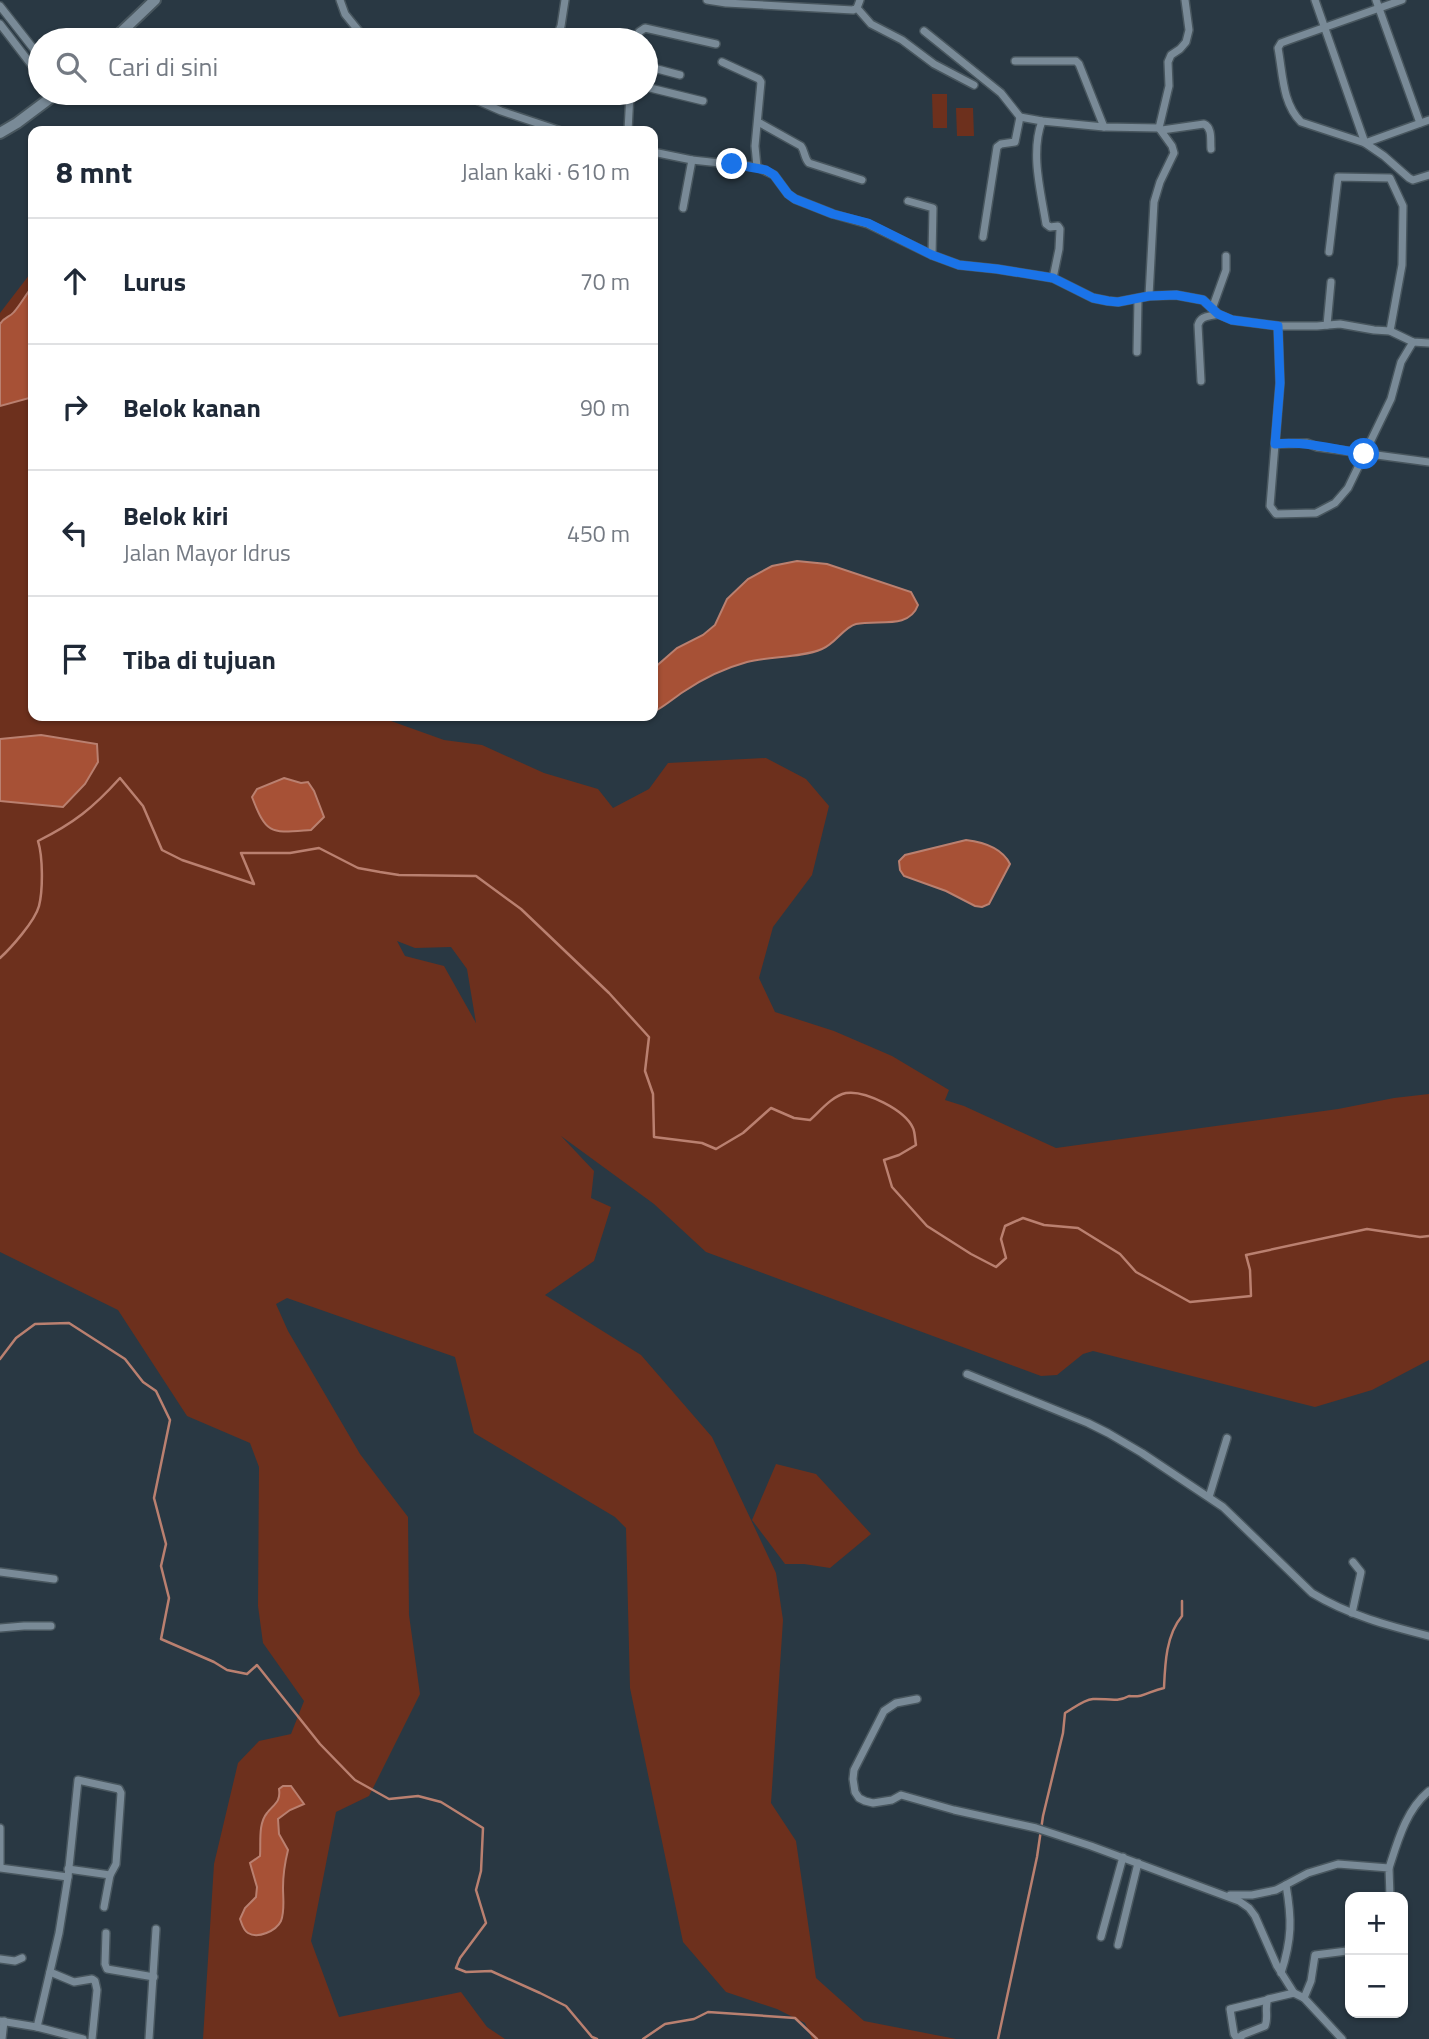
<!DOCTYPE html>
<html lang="id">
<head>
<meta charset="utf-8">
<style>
  body { margin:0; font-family:"Titillium Web",sans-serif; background:#f2f2f3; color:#1f2937 }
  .controls { position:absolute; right:21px; bottom:21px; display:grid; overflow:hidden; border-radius:14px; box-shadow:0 2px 5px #0004 }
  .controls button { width:63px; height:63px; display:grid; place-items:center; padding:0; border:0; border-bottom:2px solid #e0e1e3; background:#fff; color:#1f2937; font:35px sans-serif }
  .stop { position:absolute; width:21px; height:21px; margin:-16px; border:5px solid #1a73e8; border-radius:50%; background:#fff }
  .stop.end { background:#1a73e8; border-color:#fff; box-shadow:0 2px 7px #0008 }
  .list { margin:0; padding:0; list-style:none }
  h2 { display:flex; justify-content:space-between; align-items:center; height:91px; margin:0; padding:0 28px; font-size:30px }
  h2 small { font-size:23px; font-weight:400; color:#747a83 }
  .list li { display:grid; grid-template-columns:46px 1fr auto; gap:21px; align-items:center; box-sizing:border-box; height:126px; padding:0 28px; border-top:2px solid #e0e1e3 }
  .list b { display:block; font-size:26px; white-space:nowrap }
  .list p { margin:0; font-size:23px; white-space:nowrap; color:#747a83 }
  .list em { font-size:23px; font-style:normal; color:#747a83 }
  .icon { flex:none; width:38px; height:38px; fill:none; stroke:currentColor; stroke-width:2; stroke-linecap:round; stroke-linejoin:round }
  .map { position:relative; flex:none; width:1429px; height:2039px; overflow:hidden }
  .search { position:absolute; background:#fff; box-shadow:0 2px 5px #0004; left:28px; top:28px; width:630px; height:77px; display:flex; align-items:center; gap:18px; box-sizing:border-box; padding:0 24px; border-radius:38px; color:#747a83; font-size:26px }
  .panel { position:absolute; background:#fff; box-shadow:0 2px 5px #0004; left:28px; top:126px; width:630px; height:595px; border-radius:14px }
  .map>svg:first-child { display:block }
  .green { fill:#6d301d; fill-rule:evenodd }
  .water { fill:#a75136; stroke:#ba8070; stroke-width:2 }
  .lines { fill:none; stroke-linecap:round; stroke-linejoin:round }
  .stream { stroke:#ba8070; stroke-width:2.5 }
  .minor-casing { stroke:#48565e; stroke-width:10 }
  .secondary-casing { stroke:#48565e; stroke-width:14 }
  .minor { stroke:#798a97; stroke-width:7 }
  .secondary { stroke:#798a97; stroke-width:10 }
  .route { stroke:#1a73e8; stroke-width:9 }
</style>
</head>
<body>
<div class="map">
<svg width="1429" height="2039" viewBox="0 0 1429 2039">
  <rect width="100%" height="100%" fill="#293843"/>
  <g class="green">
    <polygon points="932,94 947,94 947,128 933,128"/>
    <polygon points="956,108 973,108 974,136 957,136"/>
    <path d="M 33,270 L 33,716 L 377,716 L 444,740 L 482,745 L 544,773 L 598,789 L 613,808 L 649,789 L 668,763 L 766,758 L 806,779 L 829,806 L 812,875 L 773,927 L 759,978 L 775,1012 L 834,1031 L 892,1056 L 949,1090 L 945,1100 L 964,1106 L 1056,1148 L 1338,1109 L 1394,1098 L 1429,1094 L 1429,1360 L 1372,1390 L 1315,1407 L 1093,1351 L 1083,1354 L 1057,1375 L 1041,1376 L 706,1252 L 654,1204 L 561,1136 L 594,1171 L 591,1198 L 611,1207 L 594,1261 L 545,1295 L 641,1355 L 712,1437 L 776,1573 L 783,1620 L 771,1803 L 796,1841 L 816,1978 L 864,2021 L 956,2039 L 812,2039 L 805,2023 L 777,2009 L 726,1992 L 683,1942 L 630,1688 L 626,1528 L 615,1517 L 474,1433 L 455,1357 L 287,1298 L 276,1304 L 288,1331 L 360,1454 L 408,1517 L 409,1615 L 420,1694 L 369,1796 L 336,1812 L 311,1941 L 339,2017 L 461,1992 L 487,2027 L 505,2039 L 203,2039 L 214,1864 L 238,1763 L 259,1741 L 291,1734 L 304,1701 L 263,1643 L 258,1606 L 259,1467 L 250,1443 L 187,1416 L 118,1310 L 0,1252 L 0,313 ZM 397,941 L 415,948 L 451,947 L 467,969 L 476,1023 L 444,966 L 405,956 Z"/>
    <polygon points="776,1464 816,1474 871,1534 830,1568 804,1564 785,1564 752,1520"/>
  </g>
  <g class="water">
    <path d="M 33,286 L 33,397 L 0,406 L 0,324 C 4,317 10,317 14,312 C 21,304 26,294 33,286 Z"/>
    <path d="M 797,561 L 827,564 L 911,592 L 918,605 C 909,630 877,619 856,624 C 844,627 835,644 822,649 C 801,658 770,656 747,662 C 725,668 702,679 683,692 C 674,698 666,705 657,710 L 653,709 L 653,669 L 677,648 L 703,635 L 715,625 L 727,599 L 748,579 L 772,566 Z"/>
    <polygon points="41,735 97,744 98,762 85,784 63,807 0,801 0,739"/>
    <path d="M 284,778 L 301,783 L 308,782 L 314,791 L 324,817 L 311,830 C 271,833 267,836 252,797 L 257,789 Z"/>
    <path d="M 966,840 C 983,842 1002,848 1010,864 L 989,904 L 982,907 L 975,906 L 946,891 L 904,876 L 900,870 L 899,861 L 905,855 Z"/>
    <path d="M 283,1786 L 291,1786 L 304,1804 L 290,1810 L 278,1819 L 279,1834 L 288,1850 C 285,1862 283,1875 283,1888 C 283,1898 285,1911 281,1921 C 276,1931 258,1939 248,1933 C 243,1930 242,1924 240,1919 L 245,1908 L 256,1897 L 257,1887 L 250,1863 L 260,1856 C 261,1842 258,1824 267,1813 C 274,1804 281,1802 279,1789 Z"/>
  </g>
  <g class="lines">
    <g class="stream">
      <path d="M 0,958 C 11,948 35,921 39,906 C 43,890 43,857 38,841 C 74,823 93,808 120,778 L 143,806 L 162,850 L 182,860 L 254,884 L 241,853 L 290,853 L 319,848 L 358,868 L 380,872 L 399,875 L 476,876 L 521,909 L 609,993 L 649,1037 L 645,1071 L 653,1094 L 654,1137 L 702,1143 L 716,1149 L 743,1133 L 771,1108 L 794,1118 L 810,1120 C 820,1111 832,1096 846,1093 C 865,1090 905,1110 913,1128 C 915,1132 915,1140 916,1145 L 899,1155 L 884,1160 L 892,1187 L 927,1226 L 971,1254 L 996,1267 L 1006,1258 L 1001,1239 L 1005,1226 L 1023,1218 L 1044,1225 L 1078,1228 L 1120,1254 L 1136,1272 L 1190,1302 L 1251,1296 L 1250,1270 L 1246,1255 L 1367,1229 L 1420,1237 L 1429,1236"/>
      <polyline points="0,1359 16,1338 35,1324 69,1323 125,1359 143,1382 156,1391 170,1420 154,1498 166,1544 161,1566 169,1598 161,1639 214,1662 227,1670 247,1674 257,1665 320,1744 355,1780 389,1799 418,1796 441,1802 483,1828 481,1871 476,1890 486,1923 460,1958 456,1968 466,1972 491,1971 540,1993 566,2006 592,2037 597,2039"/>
      <polyline points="643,2039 665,2024 694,2019 708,2012 795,2018 817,2039"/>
      <path d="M 998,2039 L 1037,1857 L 1043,1816 L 1063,1733 L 1065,1713 C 1074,1708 1083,1700 1093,1699 C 1106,1698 1117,1703 1129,1696 C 1144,1698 1149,1691 1164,1688 C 1165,1664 1166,1635 1182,1616 L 1182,1601"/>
    </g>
    <g class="minor-casing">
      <g id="minor">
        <polyline points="340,0 345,14 366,40"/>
        <polyline points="707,0 726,3 853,10 857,8 860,0"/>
        <polyline points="1315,0 1365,143 1429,120"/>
        <polyline points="1376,0 1420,123"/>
        <path d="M 1402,0 L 1289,40 L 1281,43 L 1278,48 C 1283,74 1282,103 1301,122 L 1365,143 L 1384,156 L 1409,178 L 1413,180 L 1429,175"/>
        <polyline points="0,6 40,57"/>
        <polyline points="857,8 871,24 902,40 934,64 974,85"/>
        <polyline points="0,24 40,76"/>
        <polyline points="924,31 1001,93 1020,117 1042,121 1104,127 1159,128"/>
        <polyline points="527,39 530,40"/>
        <polyline points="459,40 465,34 479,35"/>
        <polyline points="555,40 561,26 565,0"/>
        <polyline points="637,40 639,32 645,28 716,44"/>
        <polyline points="1015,61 1076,61 1079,64 1104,127"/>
        <polyline points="722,62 759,79 761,82 755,146 757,167"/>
        <polyline points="646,66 680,75"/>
        <polyline points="646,87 703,101"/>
        <polyline points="460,93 501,111 561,131"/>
        <path d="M 1042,121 C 1030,153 1041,192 1046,224 L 1050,227 L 1058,226 L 1060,229 L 1059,249 L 1053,278"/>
        <path d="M 758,122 L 801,146 C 805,151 804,158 809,163 L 862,180"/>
        <path d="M 1162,130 L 1204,124 C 1213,128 1210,141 1211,149"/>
        <polyline points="628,131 630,93"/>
        <polyline points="653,152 692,160 757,167 774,175 788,194 795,199 833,214 868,224 932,255 959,265 997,269 1053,278 1093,298 1108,301 1118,302 1149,296 1176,295 1203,300 1218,314 1232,320 1278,326 1317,326 1340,324 1374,330 1390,331 1413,342 1429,343"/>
        <polyline points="908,201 933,208 932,255"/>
        <polyline points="683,208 692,160"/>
        <polyline points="983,237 997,147 1001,144 1015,142 1020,117"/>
        <polyline points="1329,252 1338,177 1390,178 1403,206 1402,265 1390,331"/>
        <polyline points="1149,296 1154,202 1160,182 1174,153 1172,146 1159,128 1169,86 1168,62 1171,55 1180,49 1186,42 1189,30 1185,0"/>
        <polyline points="1212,309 1226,270 1226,256"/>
        <polyline points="1327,325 1331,282"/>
        <polyline points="1278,326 1280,383 1270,506 1276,514 1316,513 1335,503 1348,488 1391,399 1401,362 1413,342"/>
        <polyline points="1137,352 1138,299"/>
        <path d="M 1201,381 L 1198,325 C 1201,315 1209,317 1218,314"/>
        <polyline points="1275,444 1307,443 1317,447 1429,462"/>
        <path d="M 967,1374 L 1088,1423 L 1108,1433 L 1142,1453 L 1223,1507 L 1312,1593 C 1348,1615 1389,1626 1429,1636"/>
        <polyline points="1209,1497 1227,1438"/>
        <polyline points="0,1572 54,1579"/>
        <polyline points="1352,1613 1361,1572 1353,1562"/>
        <polyline points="0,1628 24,1626 51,1626"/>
        <polyline points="917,1699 896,1703 884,1711 854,1770 853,1779 855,1792 859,1798 865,1801 873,1803 892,1800 901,1795 954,1810 1036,1828 1091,1846 1239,1901 1249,1908 1255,1916 1277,1966 1294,1993 1304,1998 1342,2039"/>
        <polyline points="0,1828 0,1865"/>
        <polyline points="0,1868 68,1877"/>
        <path d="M 1389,1868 C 1398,1840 1406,1810 1429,1791"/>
        <polyline points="68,1869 110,1875 104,1907"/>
        <polyline points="1230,1895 1252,1895 1276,1890 1308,1873 1338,1864 1389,1868 1390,1897"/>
        <polyline points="106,1933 105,1964 107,1969 154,1977"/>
        <polyline points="1101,1937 1123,1857"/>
        <polyline points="1118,1945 1138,1863"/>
        <polyline points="0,1959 15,1961 22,1958"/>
        <polyline points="50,1972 74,1982 92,1979 95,1981 97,1990 92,2039"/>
        <path d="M 1281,1973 C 1292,1939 1292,1919 1286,1885"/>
        <polyline points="1304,1998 1311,1981 1315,1955 1347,1951 1350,1946"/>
        <polyline points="0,2021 37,2027 59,1933 68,1877 78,1780 119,1789 121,1793 116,1864 110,1875"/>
        <polyline points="37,2027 83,2039"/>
        <polyline points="1241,2037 1236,2037 1234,2034 1230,2009 1267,2000"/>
        <polyline points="2,2039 4,2021"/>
        <polyline points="149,2039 156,1929"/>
        <path d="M 1240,2039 L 1242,2035 L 1265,2026 C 1269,2017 1264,2008 1268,1999 L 1294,1993"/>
      </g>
    </g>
    <g class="secondary-casing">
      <g id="secondary">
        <polyline points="113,40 155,0"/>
        <polyline points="0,133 17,123 57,93"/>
      </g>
    </g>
    <use href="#minor" class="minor"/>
    <use href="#secondary" class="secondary"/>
  </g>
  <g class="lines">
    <path class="route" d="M 732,164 L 766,170 L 774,175 L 788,194 L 795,199 L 833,214 L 868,223 L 932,255 L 959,265 L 997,269 L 1053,278 L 1093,298 L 1108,301 L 1118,302 L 1149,296 L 1176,295 L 1203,300 L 1218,314 L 1232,320 L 1278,326 L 1280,383 L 1275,444 C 1305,441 1335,449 1364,454"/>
  </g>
</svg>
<div class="controls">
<button>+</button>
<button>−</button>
</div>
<div class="stop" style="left:1364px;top:454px"></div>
<div class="stop end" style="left:732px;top:164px"></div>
<div class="search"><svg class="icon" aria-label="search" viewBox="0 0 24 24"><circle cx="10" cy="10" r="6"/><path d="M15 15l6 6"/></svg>Cari di sini</div>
<section class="panel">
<h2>8 mnt<small>Jalan kaki · 610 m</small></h2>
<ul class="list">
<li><svg class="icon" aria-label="ahead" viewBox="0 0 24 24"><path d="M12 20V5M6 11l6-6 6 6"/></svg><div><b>Lurus</b></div><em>70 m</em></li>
<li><svg class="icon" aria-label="right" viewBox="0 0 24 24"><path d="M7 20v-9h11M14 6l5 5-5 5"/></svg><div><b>Belok kanan</b></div><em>90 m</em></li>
<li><svg class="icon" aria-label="left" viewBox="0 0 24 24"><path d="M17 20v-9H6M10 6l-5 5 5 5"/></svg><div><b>Belok kiri</b><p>Jalan Mayor Idrus</p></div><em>450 m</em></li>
<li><svg class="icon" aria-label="arrive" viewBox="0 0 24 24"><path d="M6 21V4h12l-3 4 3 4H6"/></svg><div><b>Tiba di tujuan</b></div></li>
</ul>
</section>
</div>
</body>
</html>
